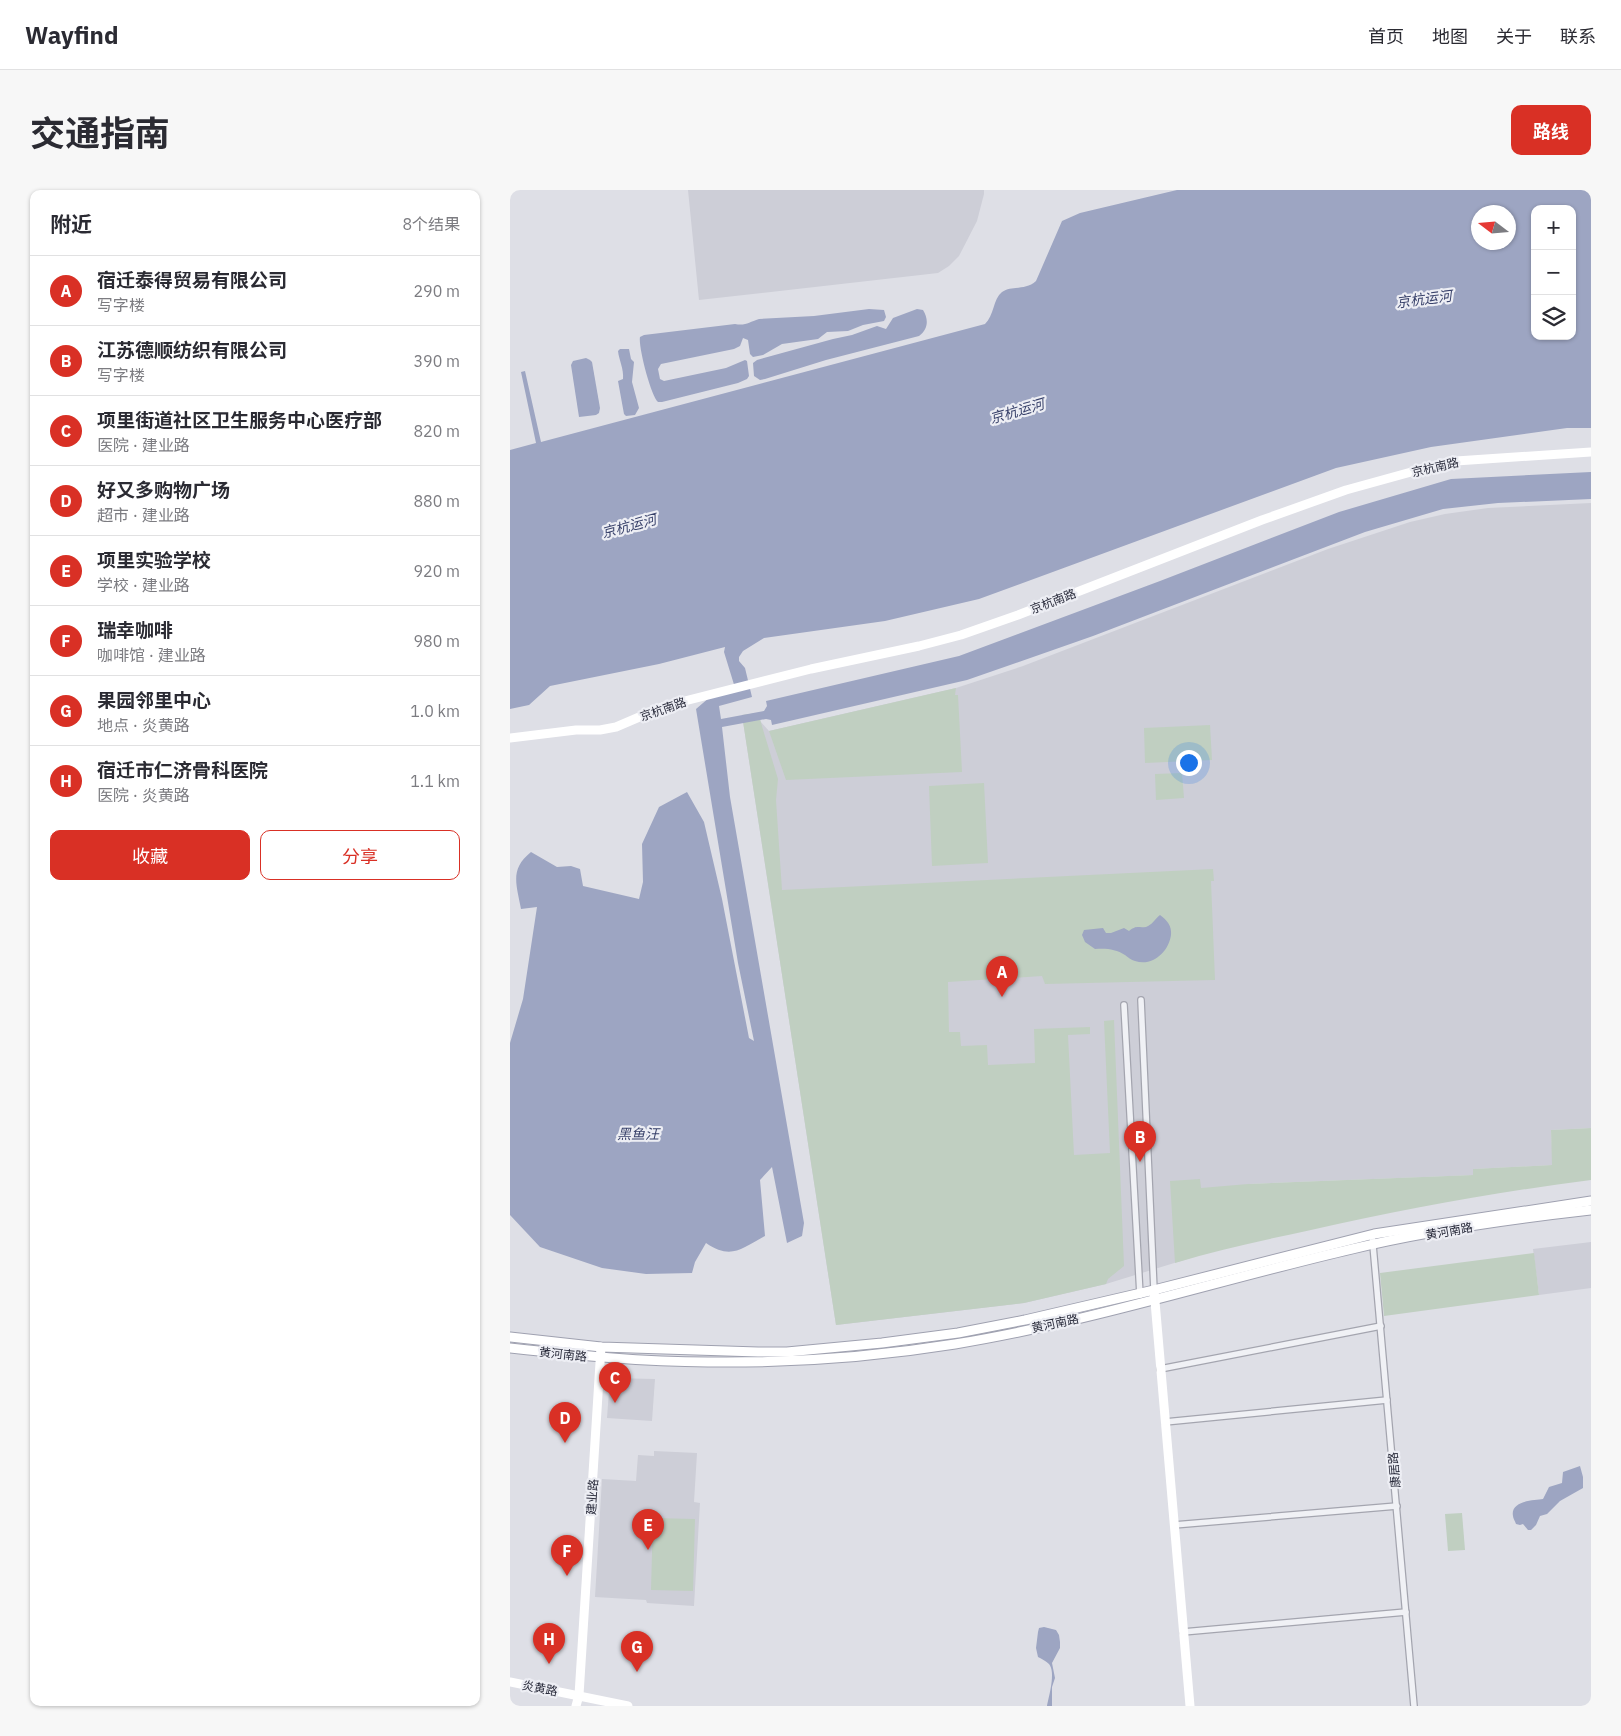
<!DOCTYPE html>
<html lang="zh">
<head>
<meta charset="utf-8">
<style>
  body { margin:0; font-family:"IBM Plex Sans","Noto Sans SC",sans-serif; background:#f7f7f7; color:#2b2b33 }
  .controls { position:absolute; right:15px; top:15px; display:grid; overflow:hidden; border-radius:10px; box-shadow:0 1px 4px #0004 }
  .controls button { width:45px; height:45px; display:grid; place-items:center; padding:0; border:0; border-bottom:1px solid #e1e1e2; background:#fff; color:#2b2b33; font:25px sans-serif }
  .compass { position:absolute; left:961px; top:15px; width:45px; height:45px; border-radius:50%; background:#fff; box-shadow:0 1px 4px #0004; rotate:286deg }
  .you { position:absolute; left:678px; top:572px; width:18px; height:18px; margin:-12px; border:4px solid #fff; border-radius:50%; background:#1a73e8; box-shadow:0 0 0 8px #1a73e833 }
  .badge { display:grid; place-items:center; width:32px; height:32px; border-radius:50%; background:#d93025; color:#fff; font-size:16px; font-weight:700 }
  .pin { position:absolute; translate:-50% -41px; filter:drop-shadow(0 1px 2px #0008) }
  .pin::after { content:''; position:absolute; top:26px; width:18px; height:15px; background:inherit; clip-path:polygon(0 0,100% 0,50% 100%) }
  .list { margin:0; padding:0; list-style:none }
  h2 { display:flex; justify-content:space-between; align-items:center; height:65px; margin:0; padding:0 20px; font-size:21px }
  h2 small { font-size:16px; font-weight:400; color:#7c7c81 }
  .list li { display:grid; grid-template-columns:32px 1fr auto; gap:15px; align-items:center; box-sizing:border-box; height:70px; padding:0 20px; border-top:1px solid #e1e1e2 }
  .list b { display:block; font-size:19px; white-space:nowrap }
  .list p { margin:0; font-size:16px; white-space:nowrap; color:#7c7c81 }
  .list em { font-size:16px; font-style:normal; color:#7c7c81 }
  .actions { display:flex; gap:10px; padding:15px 20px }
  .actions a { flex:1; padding:11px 0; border:1px solid #d93025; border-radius:10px; text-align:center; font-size:18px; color:#d93025 }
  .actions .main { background:#d93025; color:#fff }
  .icon { flex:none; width:28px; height:28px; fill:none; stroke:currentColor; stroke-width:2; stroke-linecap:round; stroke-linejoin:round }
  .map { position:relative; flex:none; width:1081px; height:1516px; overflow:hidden; border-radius:10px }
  header { display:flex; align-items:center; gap:30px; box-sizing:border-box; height:70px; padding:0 25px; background:#fff; border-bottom:1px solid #e1e1e2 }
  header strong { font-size:24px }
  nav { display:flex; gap:28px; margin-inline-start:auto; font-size:18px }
  .intro { display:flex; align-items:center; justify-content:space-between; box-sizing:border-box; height:120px; padding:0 30px }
  h1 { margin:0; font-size:35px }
  .button { padding:12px 22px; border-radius:10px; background:#d93025; color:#fff; font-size:18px; font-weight:700 }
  main { display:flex; gap:30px; padding:0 30px }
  aside { flex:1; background:#fff; border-radius:10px; box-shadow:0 1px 4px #0004 }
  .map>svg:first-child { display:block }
  .built { fill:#cdced7 }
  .green { fill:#c0cfc1 }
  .water { fill:#9da5c2; fill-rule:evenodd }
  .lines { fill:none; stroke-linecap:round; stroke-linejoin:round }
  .street-casing { stroke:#a4a5af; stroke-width:8 }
  .primary-casing { stroke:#9fa1b0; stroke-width:11 }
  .street { stroke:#f0f1f5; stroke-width:5.5 }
  .secondary { stroke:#fff; stroke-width:9 }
  .primary { stroke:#fff; stroke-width:9 }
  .labels { text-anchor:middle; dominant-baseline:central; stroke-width:4.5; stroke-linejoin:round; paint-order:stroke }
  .street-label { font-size:12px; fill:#292b3b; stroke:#edeef4 }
  .water-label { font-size:14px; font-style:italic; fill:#38416a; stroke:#edeef4 }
</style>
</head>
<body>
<header>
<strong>Wayfind</strong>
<nav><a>首页</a><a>地图</a><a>关于</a><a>联系</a></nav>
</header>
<div class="intro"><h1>交通指南</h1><a class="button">路线</a></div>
<main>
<aside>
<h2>附近<small>8个结果</small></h2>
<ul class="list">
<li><span class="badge">A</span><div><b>宿迁泰得贸易有限公司</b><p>写字楼</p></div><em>290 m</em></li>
<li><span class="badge">B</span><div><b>江苏德顺纺织有限公司</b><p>写字楼</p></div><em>390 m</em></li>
<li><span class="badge">C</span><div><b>项里街道社区卫生服务中心医疗部</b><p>医院 · 建业路</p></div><em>820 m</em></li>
<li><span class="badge">D</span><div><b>好又多购物广场</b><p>超市 · 建业路</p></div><em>880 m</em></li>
<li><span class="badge">E</span><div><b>项里实验学校</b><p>学校 · 建业路</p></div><em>920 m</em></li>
<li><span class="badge">F</span><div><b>瑞幸咖啡</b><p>咖啡馆 · 建业路</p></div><em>980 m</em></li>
<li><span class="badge">G</span><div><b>果园邻里中心</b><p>地点 · 炎黄路</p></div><em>1.0 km</em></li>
<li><span class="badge">H</span><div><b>宿迁市仁济骨科医院</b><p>医院 · 炎黄路</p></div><em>1.1 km</em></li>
</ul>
<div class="actions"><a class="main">收藏</a><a>分享</a></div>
</aside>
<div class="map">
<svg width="1081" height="1516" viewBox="0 0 1081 1516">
  <rect width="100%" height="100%" fill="#dedfe6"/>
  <g class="built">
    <polygon points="178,0 474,0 474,4 467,31 449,66 439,76 428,83 189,110"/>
    <polygon points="1081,313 1081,938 1041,940 1043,975 964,979 964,985 738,994 700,1062 596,1094 514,1113 326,1135 232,525 248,523 251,532 259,541 446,498 513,476 818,359 900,332 935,324 978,318"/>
    <polygon points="1081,1052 1081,1098 1029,1105 1023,1059"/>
    <polygon points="100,1188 145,1189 142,1231 97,1228"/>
    <polygon points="144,1261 187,1263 184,1312 190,1313 184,1416 137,1413 136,1410 85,1407 92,1289 126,1291 128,1265 144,1266"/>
  </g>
  <g class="green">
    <polygon points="446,498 445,505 448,505 452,582 276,590 259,541"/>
    <polygon points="248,523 268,589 266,610 272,700 703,679 704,691 701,691 705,790 535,794 532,786 438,792 439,842 450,842 451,856 477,855 478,875 525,873 524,839 580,837 580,844 558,845 564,965 600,963 594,831 604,830 614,1076 598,1089 596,1094 514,1113 326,1135 232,525"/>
    <polygon points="700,535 702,570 635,573 634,538"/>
    <polygon points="672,583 674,608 646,610 645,584"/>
    <polygon points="474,593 478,673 422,676 419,596"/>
    <path d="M 1081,938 L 1081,990 C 987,1002 894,1019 801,1040 C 755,1050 710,1059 665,1073 L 660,991 L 690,989 L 691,998 L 738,994 L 963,985 L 963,979 L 1042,975 L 1041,940 Z"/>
    <polygon points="1024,1063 1029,1105 874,1126 870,1083"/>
    <polygon points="952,1323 955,1360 938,1361 935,1324"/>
    <polygon points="143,1328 185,1329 183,1401 141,1400"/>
  </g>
  <g class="water">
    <path d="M 667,0 L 1081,0 L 1081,238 L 1057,238 L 921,257 L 826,278 L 469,409 L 375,431 L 254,448 L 233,461 L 229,467 L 229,471 L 235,478 L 242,507 L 209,516 L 211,529 L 254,521 L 257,516 L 256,511 L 449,466 L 650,391 L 829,322 L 941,289 L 1081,282 L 1081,309 L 988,313 L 933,319 L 855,342 L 583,446 L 457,490 L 262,535 L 261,530 L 256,529 L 212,537 L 220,607 L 294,1033 L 292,1046 L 277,1053 L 262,977 L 250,990 L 255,1046 C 231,1059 221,1070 196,1053 L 185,1072 L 182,1083 L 136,1084 L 92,1078 L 30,1057 L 0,1025 L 0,853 L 13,809 L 27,717 L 11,719 C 6,693 0,679 21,662 L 47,677 L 61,676 L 70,679 L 73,696 L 129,709 L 133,692 L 132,654 L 149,617 L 177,602 L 194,632 L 212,709 L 239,848 L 244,851 L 228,773 L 186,519 L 200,507 L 226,501 L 214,462 L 215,457 L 149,474 L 40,496 L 19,515 L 0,519 L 0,260 L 26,253 L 11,182 L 15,181 L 31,252 L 475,134 C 484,126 483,109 492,102 C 502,95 515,101 526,91 L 552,31 L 570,23 ZM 1025,19 L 1062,19 L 1062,146 L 1025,146 ZM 968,22 L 998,22 L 998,52 L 968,52 Z"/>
    <path d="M 359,119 L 374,120 L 376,127 L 374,131 L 353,135 L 338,141 L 317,142 L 308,149 L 272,154 L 253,165 L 243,167 L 240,164 L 238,150 L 233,148 L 230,156 L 224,159 L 151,174 L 148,179 L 150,189 L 154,191 L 216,178 L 235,170 L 237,171 L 239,186 L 237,189 L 228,193 L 152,212 L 148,212 C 141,206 128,156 130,147 L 134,145 L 225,134 C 236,136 239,132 249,129 L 304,126 Z"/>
    <path d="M 407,119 L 413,120 C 419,130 418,139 409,146 L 316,170 L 255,189 L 250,190 L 244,186 L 243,173 L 247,170 L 323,149 L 342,145 L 367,136 L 376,139 L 383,128 Z"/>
    <path d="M 110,159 L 119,159 L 121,169 L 124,172 L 122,192 L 129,218 L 125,225 L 116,226 L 114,224 L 108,191 L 113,189 C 114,179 109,170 108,161 Z"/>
    <polygon points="76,168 80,170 82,172 90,218 89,223 86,225 69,227 61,175 63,171"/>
    <path d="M 650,725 C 657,730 662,736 661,745 C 659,761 643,777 625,771 C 621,770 618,767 615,765 C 606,759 596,758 585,759 L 575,752 L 572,745 L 574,740 L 593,738 L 596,743 L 601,743 L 614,738 L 619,741 C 627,735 627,738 636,737 C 642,735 645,729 650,725 Z"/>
    <path d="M 1070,1276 L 1073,1287 L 1073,1298 L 1050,1311 L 1037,1324 L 1030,1326 L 1026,1335 L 1021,1340 L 1018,1340 L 1013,1334 L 1010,1335 L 1006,1334 C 1005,1331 1003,1328 1003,1326 C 1000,1311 1024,1310 1033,1309 L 1039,1297 L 1052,1293 L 1053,1282 Z"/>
    <path d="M 534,1437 L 546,1440 L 549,1445 L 550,1452 L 550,1458 L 542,1473 L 545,1488 L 542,1497 L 542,1516 L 537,1516 C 539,1506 546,1482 539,1474 C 536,1471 532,1469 528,1467 L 526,1458 L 528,1442 L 529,1438 Z"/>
  </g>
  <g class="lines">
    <g class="street-casing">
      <g id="street">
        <polyline points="631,810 644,1100"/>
        <polyline points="614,815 630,1105"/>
        <polyline points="862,1044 904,1516"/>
        <polyline points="650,1179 871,1136"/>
        <polyline points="655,1232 877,1210"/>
        <polyline points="664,1335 887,1316"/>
        <polyline points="673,1442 896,1422"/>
      </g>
    </g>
    <g class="primary-casing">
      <g id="primary">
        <polyline points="0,1147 91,1157 248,1162 277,1162 372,1153 448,1143 515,1130 644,1100 864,1044 1081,1011"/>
        <path d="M 0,1158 C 66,1165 132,1172 198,1172 C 280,1173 364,1167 445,1154 C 579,1132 709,1090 842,1059 C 920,1040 1001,1029 1081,1020"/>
      </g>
    </g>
    <use href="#street" class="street"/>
    <g class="secondary">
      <polyline points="0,548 66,540 90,540 106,537 155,516 301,479 409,456 451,445 508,425 752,330 836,300 912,279 946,271 1081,262"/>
      <polyline points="644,1100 680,1516"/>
      <polyline points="0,1492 118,1516"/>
      <polyline points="66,1516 69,1505 91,1157"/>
    </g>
    <use href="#primary" class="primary"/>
  </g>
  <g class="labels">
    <g class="street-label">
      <text transform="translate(925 277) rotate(-13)">京杭南路</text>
      <text transform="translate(543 411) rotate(-21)">京杭南路</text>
      <text transform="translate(153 519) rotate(-19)">京杭南路</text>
      <text transform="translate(939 1041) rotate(-10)">黄河南路</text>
      <text transform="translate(545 1133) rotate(-12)">黄河南路</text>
      <text transform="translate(53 1164) rotate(6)">黄河南路</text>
      <text transform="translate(884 1280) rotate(-95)">康居路</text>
      <text transform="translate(82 1307) rotate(-86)">建业路</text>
      <text transform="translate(30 1498) rotate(11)">炎黄路</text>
    </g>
    <g class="water-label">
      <text transform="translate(914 109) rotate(-7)">京杭运河</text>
      <text transform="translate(507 221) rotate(-16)">京杭运河</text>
      <text transform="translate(119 336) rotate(-15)">京杭运河</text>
      <text x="128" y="944">黑鱼汪</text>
    </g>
  </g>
</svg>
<div class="controls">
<button>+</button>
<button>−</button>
<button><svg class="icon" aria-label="layers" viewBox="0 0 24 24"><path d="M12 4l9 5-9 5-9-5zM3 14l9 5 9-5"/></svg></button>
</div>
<svg class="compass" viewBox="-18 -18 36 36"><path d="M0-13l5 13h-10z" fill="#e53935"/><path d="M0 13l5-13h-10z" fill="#7c7c81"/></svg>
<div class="you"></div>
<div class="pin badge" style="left:492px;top:807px">A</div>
<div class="pin badge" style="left:630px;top:972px">B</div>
<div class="pin badge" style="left:105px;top:1213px">C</div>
<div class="pin badge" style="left:55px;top:1253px">D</div>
<div class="pin badge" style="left:138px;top:1360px">E</div>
<div class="pin badge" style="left:57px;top:1386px">F</div>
<div class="pin badge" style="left:127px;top:1482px">G</div>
<div class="pin badge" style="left:39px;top:1474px">H</div>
</div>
</main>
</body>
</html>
